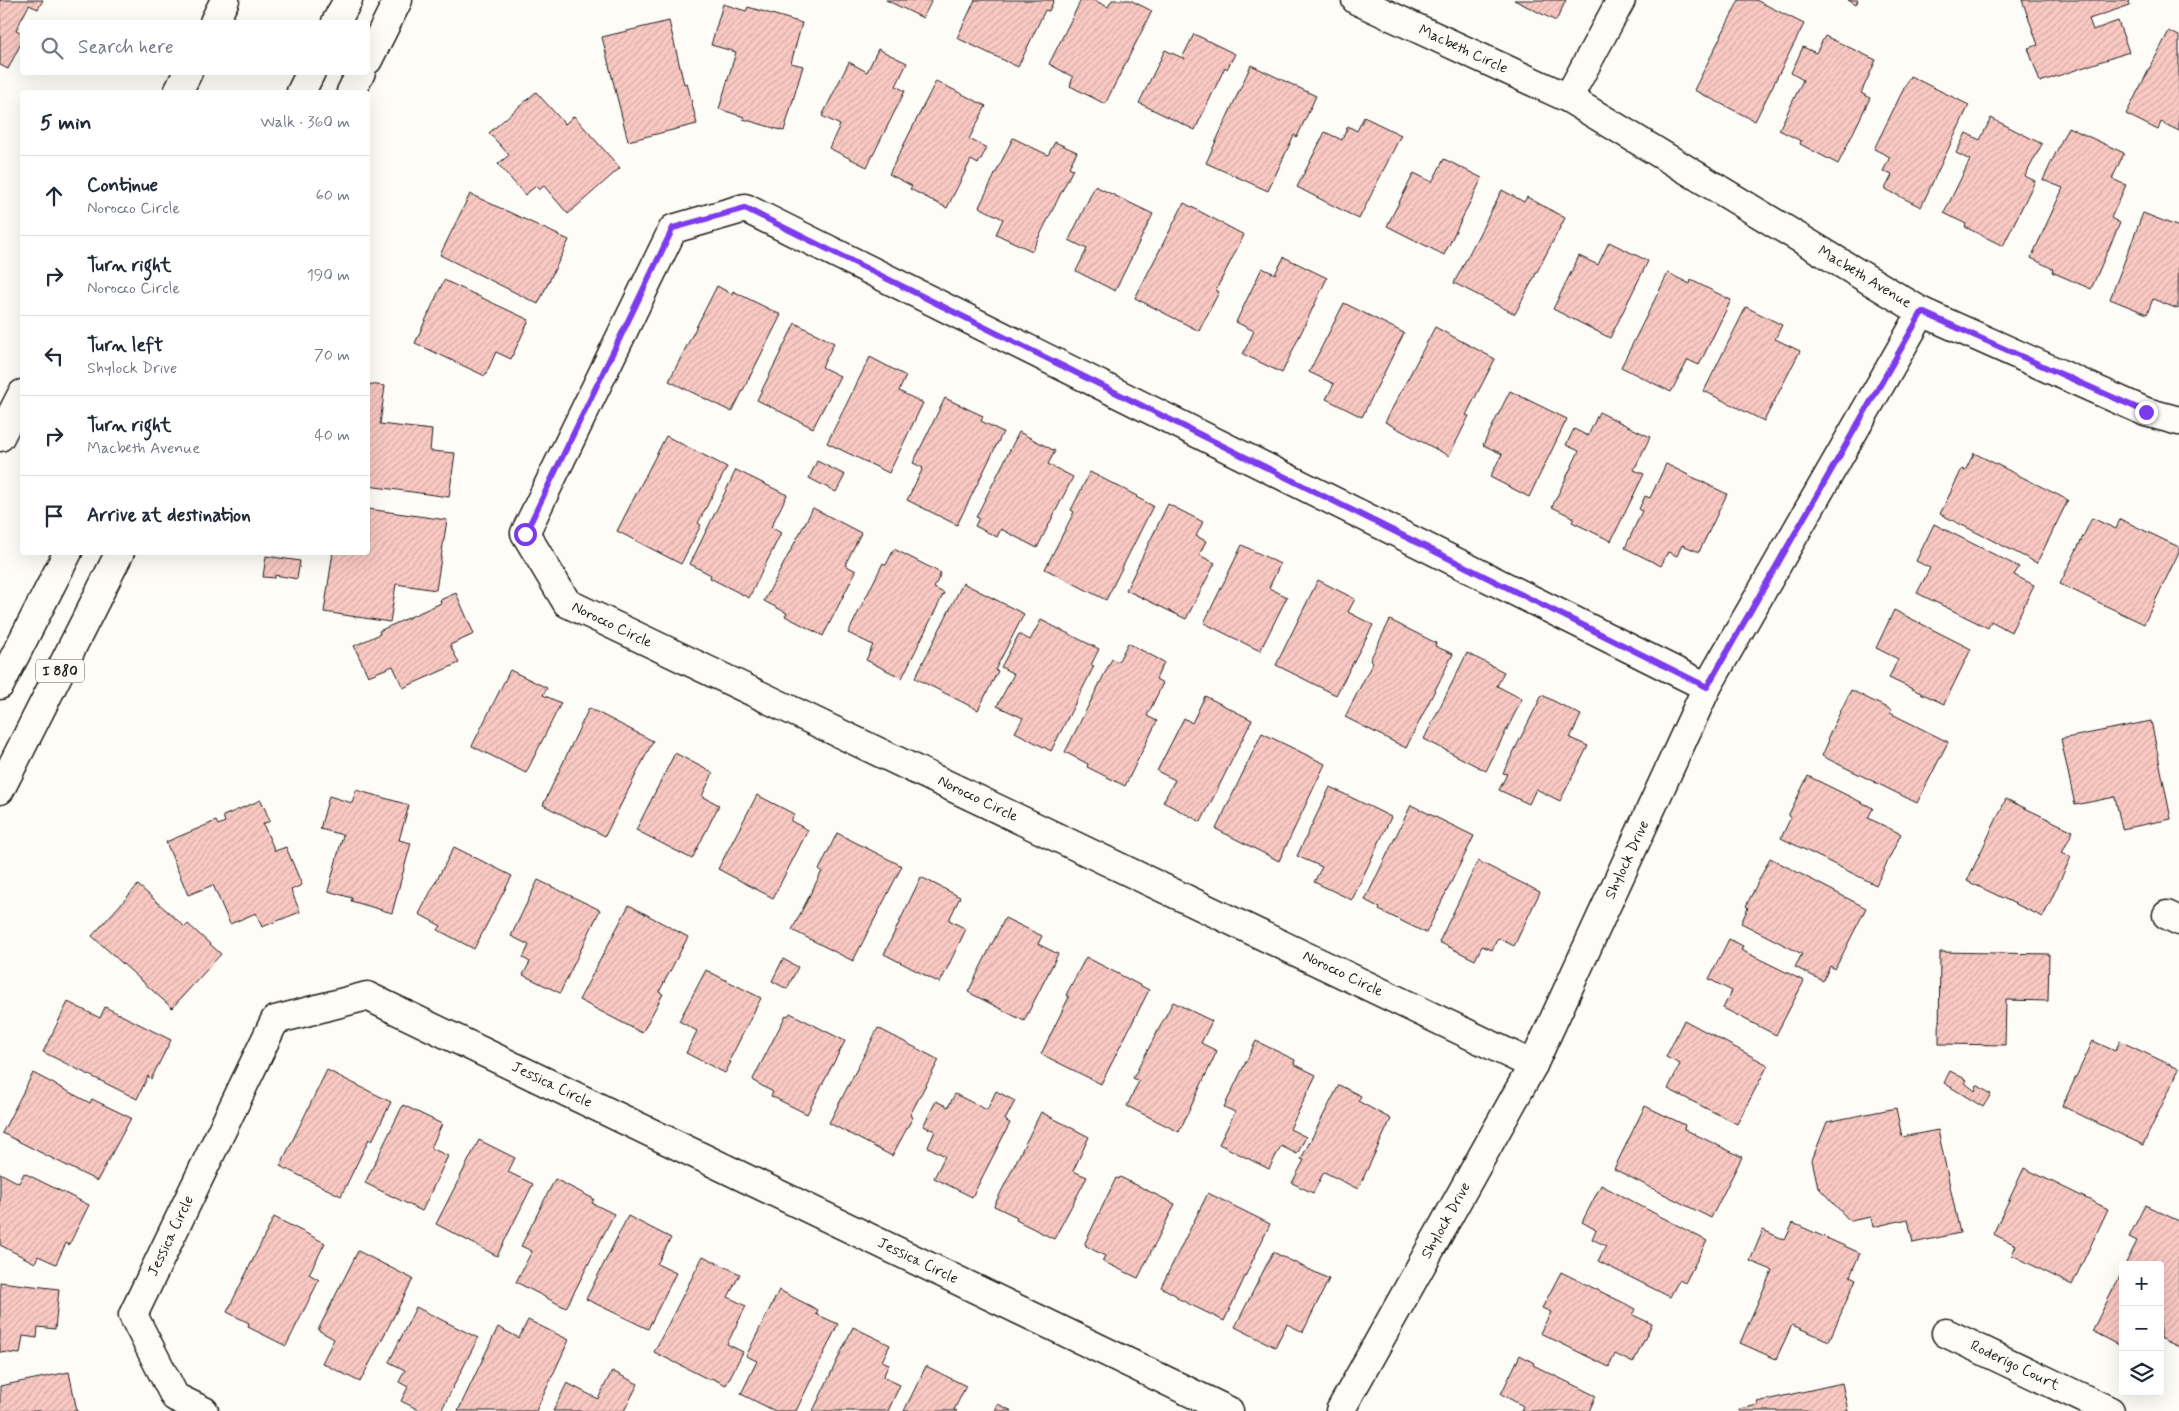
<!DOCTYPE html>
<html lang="en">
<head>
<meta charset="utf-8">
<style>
  body { margin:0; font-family:Mynerve,sans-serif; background:#f6f6f7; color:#1f2937 }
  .controls { position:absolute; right:15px; bottom:15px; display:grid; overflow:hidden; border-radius:5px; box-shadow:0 5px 20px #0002 }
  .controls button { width:45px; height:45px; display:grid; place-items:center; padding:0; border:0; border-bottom:1px solid #e0e1e3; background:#fff; color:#1f2937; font:25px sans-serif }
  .stop { position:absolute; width:15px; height:15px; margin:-11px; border:4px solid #7c3aed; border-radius:50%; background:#fff }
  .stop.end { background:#7c3aed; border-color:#fff; box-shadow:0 1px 5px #0008 }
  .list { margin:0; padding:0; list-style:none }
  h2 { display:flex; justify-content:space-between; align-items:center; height:65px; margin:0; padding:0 20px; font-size:21px }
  h2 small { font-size:16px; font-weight:400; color:#747a83 }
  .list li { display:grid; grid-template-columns:32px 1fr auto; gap:15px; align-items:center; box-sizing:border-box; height:80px; padding:0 20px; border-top:1px solid #e0e1e3 }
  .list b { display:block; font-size:19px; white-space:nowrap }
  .list p { margin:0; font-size:16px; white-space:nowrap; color:#747a83 }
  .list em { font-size:16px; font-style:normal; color:#747a83 }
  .icon { flex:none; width:28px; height:28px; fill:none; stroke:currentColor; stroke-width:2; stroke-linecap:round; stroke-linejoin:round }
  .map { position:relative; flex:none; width:2179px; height:1411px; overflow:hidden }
  .search { position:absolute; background:#fff; box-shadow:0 5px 20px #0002; left:20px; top:20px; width:350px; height:55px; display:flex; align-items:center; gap:12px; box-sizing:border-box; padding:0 18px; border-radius:5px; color:#747a83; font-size:19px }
  .panel { position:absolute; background:#fff; box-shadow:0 5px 20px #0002; left:20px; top:90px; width:350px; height:465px; border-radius:5px }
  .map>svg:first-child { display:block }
  .building { fill:url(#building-hatch); stroke:#1c1c1c }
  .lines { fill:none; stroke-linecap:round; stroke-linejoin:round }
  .street-casing { stroke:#1c1c1c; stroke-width:31 }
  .highway-casing { stroke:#1c1c1c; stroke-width:31 }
  .street { stroke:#fdfcf7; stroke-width:28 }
  .highway { stroke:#fdfcf7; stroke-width:28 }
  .route { stroke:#7c3aed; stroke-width:6 }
  .labels { text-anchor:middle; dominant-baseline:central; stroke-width:4; stroke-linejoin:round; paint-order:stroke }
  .shield { fill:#fdfcf7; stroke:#605f5e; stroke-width:1 }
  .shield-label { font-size:14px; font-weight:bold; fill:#1c1c1c }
  .street-label { font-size:15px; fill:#1c1c1c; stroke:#fdfcf7 }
</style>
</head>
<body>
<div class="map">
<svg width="2179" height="1411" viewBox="0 0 2179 1411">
  <defs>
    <pattern id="building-hatch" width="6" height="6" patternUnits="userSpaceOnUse" patternTransform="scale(1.25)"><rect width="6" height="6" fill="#fac9c3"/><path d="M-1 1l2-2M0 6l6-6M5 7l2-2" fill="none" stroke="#d6aca7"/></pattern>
  </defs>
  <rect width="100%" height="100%" fill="#fdfcf7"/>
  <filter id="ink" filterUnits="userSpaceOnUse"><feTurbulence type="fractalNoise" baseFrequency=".02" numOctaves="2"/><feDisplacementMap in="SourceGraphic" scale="10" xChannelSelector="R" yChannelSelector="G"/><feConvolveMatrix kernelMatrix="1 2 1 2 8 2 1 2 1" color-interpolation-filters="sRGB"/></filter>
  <g filter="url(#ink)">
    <g class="building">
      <polygon points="0,0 43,0 38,9 29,5 16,30 22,33 22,41 8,69 0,65"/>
      <polygon points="886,0 932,0 923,18"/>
      <polygon points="975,0 1054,0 1049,11 1045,10 1018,67 957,38"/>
      <polygon points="1081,0 1094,0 1108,7 1112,0 1130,0 1152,11 1105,104 1070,86 1073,77 1049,64"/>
      <polygon points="1514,0 1566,0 1556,21"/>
      <polygon points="1739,0 1756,0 1804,24 1755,121 1694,90"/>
      <polygon points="1848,0 1858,0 1856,5"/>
      <polygon points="2022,0 2128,0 2130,5 2089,19 2093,30 2118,21 2129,52 2040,82 2028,48 2038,45"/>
      <polygon points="723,4 746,11 748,7 802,23 791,63 803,66 784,131 743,119 744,117 719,109 736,52 711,45"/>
      <polygon points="669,21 684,84 687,83 697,124 628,141 602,37"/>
      <polygon points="2169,31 2179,36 2179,131 2161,122 2158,130 2126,114"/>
      <polygon points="1194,34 1235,54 1227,69 1225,67 1195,130 1139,103 1165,50 1185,59 1183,56"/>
      <polygon points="1825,36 1876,60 1861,93 1870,98 1838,164 1800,144 1801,141 1779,130 1803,80 1791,73 1803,47 1816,53"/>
      <polygon points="878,49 907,63 896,86 905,91 867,167 829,148 840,125 822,116 849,62 867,72"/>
      <polygon points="1251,65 1316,96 1297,137 1294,135 1268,191 1206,163"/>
      <polygon points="1910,76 1969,105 1921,207 1885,189 1892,175 1883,171 1890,157 1874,149"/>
      <polygon points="936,81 986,106 969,139 987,148 978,164 971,160 947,208 910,189 912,186 889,174"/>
      <polygon points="536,92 565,124 574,116 620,168 568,214 544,186 539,190 536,186 525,195 498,164 509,155 489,133"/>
      <polygon points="1364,117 1401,135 1359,219 1297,187 1325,132 1342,140 1348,126 1357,131"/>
      <polygon points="1991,118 2042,144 2025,176 2035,181 2003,246 1965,227 1966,224 1944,213 1970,160 1956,153 1966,133 1980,140"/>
      <polygon points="2068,127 2124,153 2112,179 2126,185 2111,218 2120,223 2091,289 2052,272 2053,269 2031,258 2063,188 2043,180"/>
      <polygon points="1013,138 1048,155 1055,142 1077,152 1069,167 1073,169 1032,251 996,234 1003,219 979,207"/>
      <polygon points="1444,159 1482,178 1444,255 1387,226 1414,173 1432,182"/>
      <polygon points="1095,186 1153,214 1115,291 1076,271 1087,249 1069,240"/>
      <polygon points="1502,190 1524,202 1527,197 1565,218 1515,314 1454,283"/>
      <polygon points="470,194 569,240 538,304 440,255"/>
      <polygon points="1184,203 1244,235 1216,290 1219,292 1199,331 1135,298"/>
      <polygon points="2143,213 2179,227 2178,309 2153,299 2147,314 2110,299"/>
      <polygon points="1609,242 1648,261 1610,338 1553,309 1579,256 1598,265"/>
      <polygon points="1284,257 1327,278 1282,373 1243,354 1254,331 1236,322 1262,268 1275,274"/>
      <polygon points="1668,273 1690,284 1691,280 1731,300 1699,365 1688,360 1671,392 1621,367"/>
      <polygon points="444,280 529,320 511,359 496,352 485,376 415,343"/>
      <polygon points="717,286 732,294 733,291 781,315 732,412 669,381"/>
      <polygon points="1344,303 1404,333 1362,417 1326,399 1334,384 1309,372"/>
      <polygon points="1746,307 1782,325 1775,339 1800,351 1764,421 1704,391"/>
      <polygon points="795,323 834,343 822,367 840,376 813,428 757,400"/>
      <polygon points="1435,327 1495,359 1466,415 1469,416 1449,456 1385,422"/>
      <polygon points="870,357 906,376 899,391 923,403 889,473 827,443"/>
      <polygon points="368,384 385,386 380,424 432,430 430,451 455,453 449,497 368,486 370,449 368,449"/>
      <polygon points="1510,391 1567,419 1529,497 1490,477 1502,454 1483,445"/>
      <polygon points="945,398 983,416 981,421 1003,432 957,525 907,500 923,468 913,463"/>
      <polygon points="1599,412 1650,437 1634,470 1644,474 1611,541 1572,522 1574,518 1552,507 1579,451 1566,445 1574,429 1588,436"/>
      <polygon points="1019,432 1055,451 1048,464 1073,477 1037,548 1001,529 997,537 975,526 979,518 976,517"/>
      <polygon points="666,436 727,467 698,523 701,525 681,564 617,531"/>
      <polygon points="1974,453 2068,500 2037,563 1940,514 1962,469 1965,471"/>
      <polygon points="817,461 845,475 836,492 809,478"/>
      <polygon points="1666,464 1727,494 1699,552 1682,545 1677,556 1668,552 1661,566 1625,548 1642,511 1639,509 1645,496 1650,498"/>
      <polygon points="736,470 787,495 771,527 781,533 749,598 710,578 711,575 690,564"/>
      <polygon points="1090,472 1137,496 1136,497 1153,506 1106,600 1045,569 1074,512 1071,510"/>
      <polygon points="1168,504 1203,522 1196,536 1206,541 1199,555 1215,563 1186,619 1126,590"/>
      <polygon points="813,508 861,533 845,565 856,571 823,636 785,616 787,613 764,601"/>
      <polygon points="368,509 447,520 436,590 396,584 390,622 324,612 333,552 368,552"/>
      <polygon points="2092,518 2116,529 2120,519 2179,547 2179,552 2144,624 2060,584"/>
      <polygon points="1934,524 2019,567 2014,575 2034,585 2011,632 1991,621 1988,628 1917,593 1930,568 1916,561"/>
      <polygon points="1242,545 1280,564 1269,588 1287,597 1260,651 1204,623"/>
      <polygon points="894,549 941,573 934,588 944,593 902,678 866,660 873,645 848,633 883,563 886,565"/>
      <polygon points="266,556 300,561 297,579 275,575 275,578 263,577"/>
      <polygon points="1318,580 1355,599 1348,612 1373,625 1336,695 1276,665"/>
      <polygon points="963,583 1024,614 995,670 998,671 978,710 915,678"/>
      <polygon points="456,593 474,634 450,645 459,663 403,688 393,666 368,676 354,646 380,634 379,631 441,603 440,600"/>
      <polygon points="1894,610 1971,649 1944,704 1889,678 1898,659 1876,648"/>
      <polygon points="1041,620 1099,649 1091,665 1094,666 1051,751 1015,732 1023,718 997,706 1014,674 1001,667 1019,634 1030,640"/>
      <polygon points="1390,620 1436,643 1435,646 1453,654 1406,748 1345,717 1373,662 1370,660"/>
      <polygon points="1128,643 1164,662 1156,679 1163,683 1147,716 1157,721 1125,786 1087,767 1088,764 1065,752 1112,659 1118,662"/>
      <polygon points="1467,653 1504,672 1497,686 1522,699 1486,771 1424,739"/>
      <polygon points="510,670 547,688 543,695 561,703 526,773 472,746"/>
      <polygon points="1851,690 1891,710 1890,713 1948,742 1917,803 1822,756 1829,740 1827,739"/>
      <polygon points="1542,695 1581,715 1570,738 1588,746 1560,801 1536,789 1529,804 1499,790 1507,774 1503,773"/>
      <polygon points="1205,696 1252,720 1201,822 1163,802 1175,780 1157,771 1184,718 1192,723"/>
      <polygon points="589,708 653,741 605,836 543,805"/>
      <polygon points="2151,721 2171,819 2122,829 2115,797 2075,805 2061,739"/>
      <polygon points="1262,733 1325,764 1279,861 1216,829"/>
      <polygon points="675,753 713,773 702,796 719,805 692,859 636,830"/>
      <polygon points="1808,776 1873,808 1868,818 1901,834 1876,885 1781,838 1791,817 1788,816"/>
      <polygon points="1330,787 1391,817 1352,900 1314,882 1322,867 1297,856"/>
      <polygon points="356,790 409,805 399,840 411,843 392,913 351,901 352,898 328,891 343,835 320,829 329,796 352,803"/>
      <polygon points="757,795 794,814 791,821 808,830 773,898 718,869"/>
      <polygon points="2006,799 2073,831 2062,853 2071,857 2043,917 1967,881"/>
      <polygon points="261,800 270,821 263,824 275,851 286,847 302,885 291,890 300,912 262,927 256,913 230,924 213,885 188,895 166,842 216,821 218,825 225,822 223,816"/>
      <polygon points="1411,805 1474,836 1426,933 1379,910 1380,908 1365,900"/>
      <polygon points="837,833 902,866 853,961 792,930 822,871 819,870"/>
      <polygon points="454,847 512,876 474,949 438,930 441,926 419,914"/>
      <polygon points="1770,858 1866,908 1835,969 1830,966 1823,981 1795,967 1802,954 1741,923 1748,908 1746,906"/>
      <polygon points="1478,861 1540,892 1514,946 1498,938 1492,950 1482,946 1475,960 1439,942"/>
      <polygon points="921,877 960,897 949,920 966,929 940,983 884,954"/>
      <polygon points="538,880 600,910 560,993 523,975 530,962 523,958 529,945 511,936"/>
      <polygon points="138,885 185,927 188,924 221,954 172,1008 92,936"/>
      <polygon points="629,905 688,937 659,992 663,994 642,1033 579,1000"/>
      <polygon points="1005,918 1042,936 1038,944 1058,954 1024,1021 968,992"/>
      <polygon points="1729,939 1743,946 1741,950 1804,981 1776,1035 1723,1008 1732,991 1709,979"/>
      <polygon points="1940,952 2049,954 2048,1001 2006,1000 2005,1045 1939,1044"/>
      <polygon points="1086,957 1149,990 1101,1084 1041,1054 1069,997 1066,995"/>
      <polygon points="783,959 798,967 787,989 772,981"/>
      <polygon points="706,970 761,998 729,1061 731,1062 725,1073 686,1053 697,1031 679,1021"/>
      <polygon points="68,1002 100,1018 105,1007 171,1040 151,1079 148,1076 137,1099 43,1052"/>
      <polygon points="1173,1002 1212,1021 1201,1043 1217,1051 1179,1132 1127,1106 1139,1081 1133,1078"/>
      <polygon points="790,1013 845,1041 807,1114 771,1096 773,1092 755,1082 753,1079 786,1015 788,1016"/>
      <polygon points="1684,1020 1768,1065 1737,1124 1668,1089 1680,1064 1666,1057"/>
      <polygon points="878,1028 939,1060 910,1115 913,1117 892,1156 829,1123"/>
      <polygon points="1256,1041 1295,1060 1294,1064 1316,1075 1290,1129 1306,1137 1297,1154 1281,1146 1269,1169 1219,1144 1235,1112 1224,1107"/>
      <polygon points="2093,1041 2115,1051 2120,1041 2179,1069 2143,1145 2062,1106"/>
      <polygon points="327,1070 391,1102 372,1141 369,1139 341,1196 280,1166"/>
      <polygon points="1950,1071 1967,1080 1965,1083 1975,1091 1977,1085 1991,1094 1983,1107 1944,1083"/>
      <polygon points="33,1073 90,1103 92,1099 131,1118 97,1181 2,1133"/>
      <polygon points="1339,1085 1361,1096 1358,1101 1391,1119 1358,1189 1324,1172 1313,1193 1292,1183 1304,1160 1301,1159"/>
      <polygon points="996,1091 1015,1101 1005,1120 1010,1123 972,1197 934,1178 945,1156 928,1147 935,1131 923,1126 936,1101 948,1107 955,1094 987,1110"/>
      <polygon points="403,1105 442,1124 431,1148 448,1156 422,1211 365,1183"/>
      <polygon points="1645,1106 1685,1125 1684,1129 1742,1157 1711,1218 1614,1169"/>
      <polygon points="1896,1108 1902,1137 1938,1130 1960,1233 1913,1243 1908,1219 1873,1227 1871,1217 1850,1221 1818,1187 1812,1160 1827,1122"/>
      <polygon points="1041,1112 1089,1137 1073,1171 1087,1177 1054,1239 1016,1220 1017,1217 994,1206"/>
      <polygon points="479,1140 515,1158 508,1172 533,1184 497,1256 436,1224"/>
      <polygon points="2024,1168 2108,1209 2072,1285 2012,1255 2016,1245 1993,1234"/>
      <polygon points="0,1173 19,1183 24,1173 89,1205 69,1245 66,1243 56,1264 38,1256 35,1263 0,1245"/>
      <polygon points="1120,1177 1175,1204 1138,1278 1102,1261 1105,1256 1086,1246 1085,1243 1116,1178 1119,1179"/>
      <polygon points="555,1179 594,1199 592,1203 614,1214 566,1308 516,1282 532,1251 521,1246"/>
      <polygon points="1601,1185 1707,1241 1685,1283 1679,1280 1670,1297 1598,1261 1606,1246 1592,1239 1596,1230 1582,1222"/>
      <polygon points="1208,1193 1270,1224 1224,1321 1177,1298 1177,1296 1161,1287"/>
      <polygon points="2145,1205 2179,1221 2179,1347 2160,1338 2160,1265 2125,1265 2137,1241 2129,1237"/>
      <polygon points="628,1216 671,1238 657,1264 676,1273 648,1329 586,1299"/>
      <polygon points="274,1217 325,1243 309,1274 319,1280 286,1346 248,1327 249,1323 227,1312"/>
      <polygon points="1793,1223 1860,1253 1850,1276 1856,1279 1829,1341 1792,1325 1776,1359 1740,1343 1772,1270 1750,1261 1763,1230 1785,1240"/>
      <polygon points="358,1251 413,1279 360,1382 322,1363 334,1339 318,1330"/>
      <polygon points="1273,1252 1329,1279 1303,1332 1287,1324 1275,1347 1235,1327"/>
      <polygon points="703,1256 740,1274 728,1297 746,1306 727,1344 743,1352 726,1385 711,1378 710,1380 654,1352"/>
      <polygon points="2123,1270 2123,1347 2092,1331"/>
      <polygon points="1561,1272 1636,1309 1633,1315 1652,1324 1633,1363 1615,1354 1609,1367 1540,1333 1551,1312 1542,1308"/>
      <polygon points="0,1282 59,1289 55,1329 38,1327 37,1338 23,1336 20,1354 0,1352"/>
      <polygon points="779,1290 818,1310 816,1314 838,1324 796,1411 775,1411 741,1394 757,1361 746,1356"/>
      <polygon points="416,1307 478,1338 441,1411 421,1411 401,1401 408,1387 399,1382 405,1370 389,1362"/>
      <polygon points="528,1320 569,1340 536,1411 458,1411 498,1327 519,1338"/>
      <polygon points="853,1327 890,1345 882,1361 889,1364 883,1377 900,1385 888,1411 813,1411"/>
      <polygon points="1520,1355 1534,1363 1533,1365 1596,1396 1589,1411 1521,1411 1523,1406 1501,1394"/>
      <polygon points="926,1366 966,1386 954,1410 957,1411 904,1411"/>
      <polygon points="612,1371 638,1384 624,1411 553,1411 567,1383 598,1399"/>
      <polygon points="69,1372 77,1411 0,1411 0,1386"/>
      <polygon points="1842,1383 1848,1411 1740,1411 1740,1409 1758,1405 1757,1402"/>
      <polygon points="998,1404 1012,1411 995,1411"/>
    </g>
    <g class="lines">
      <g class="street-casing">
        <g id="street">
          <path id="s1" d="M 1356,0 L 1568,98 L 1922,312 L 2146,412 L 2179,421"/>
          <polyline points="1568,98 1621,0"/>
          <polyline points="2167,915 2179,921"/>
          <polyline points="1533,1065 567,603 525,533 673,229 745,208 1707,687"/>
          <path id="s2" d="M 1946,1333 L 2110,1411"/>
          <path id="s3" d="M 204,1411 L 175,1397 L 133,1315 L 275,1020 L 367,996 L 1229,1411"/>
          <path id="s4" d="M 1340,1411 L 1533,1065 L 1707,687 L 1922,312"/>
        </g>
      </g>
      <g class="highway-casing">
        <g id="highway">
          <polyline points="214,22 225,0"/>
          <polyline points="336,22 348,0"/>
          <polyline points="368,60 398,0"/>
          <polyline points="178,92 188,72"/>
          <polyline points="301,92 311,72"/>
          <polyline points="351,92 361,72"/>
          <polyline points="0,437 22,394"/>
          <polyline points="0,685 68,552"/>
          <polyline points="0,790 120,552"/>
        </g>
      </g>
      <use href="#street" class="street"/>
      <use href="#highway" class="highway"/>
    </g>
  </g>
  <g class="lines" filter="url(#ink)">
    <polyline class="route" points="525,534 673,228 745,208 1707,687 1922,312 2146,412"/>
  </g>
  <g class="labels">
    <rect class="shield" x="36" y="659.5" width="48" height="23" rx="4"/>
    <g class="shield-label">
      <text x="60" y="671">I 880</text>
    </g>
    <g class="street-label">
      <text stroke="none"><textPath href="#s1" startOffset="118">Macbeth Circle</textPath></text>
      <text stroke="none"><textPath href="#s1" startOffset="580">Macbeth Avenue</textPath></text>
      <text transform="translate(612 625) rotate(26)">Norocco Circle</text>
      <text transform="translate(978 799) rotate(26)">Norocco Circle</text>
      <text stroke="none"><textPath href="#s4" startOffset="622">Shylock Drive</textPath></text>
      <text transform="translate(1343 974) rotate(26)">Norocco Circle</text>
      <text stroke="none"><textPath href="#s3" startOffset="752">Jessica Circle</textPath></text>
      <text stroke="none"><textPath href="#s4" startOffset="218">Shylock Drive</textPath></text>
      <text stroke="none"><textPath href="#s3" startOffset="212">Jessica Circle</textPath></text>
      <text stroke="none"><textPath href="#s3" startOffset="1158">Jessica Circle</textPath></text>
      <text stroke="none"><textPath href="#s2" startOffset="76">Roderigo Court</textPath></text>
    </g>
  </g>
</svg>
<div class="controls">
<button>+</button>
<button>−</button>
<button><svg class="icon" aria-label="layers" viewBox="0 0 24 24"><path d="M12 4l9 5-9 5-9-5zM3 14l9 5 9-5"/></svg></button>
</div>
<div class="stop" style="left:525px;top:534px"></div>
<div class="stop end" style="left:2146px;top:412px"></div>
<div class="search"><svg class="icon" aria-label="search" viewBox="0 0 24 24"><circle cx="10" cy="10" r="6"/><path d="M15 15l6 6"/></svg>Search here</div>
<section class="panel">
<h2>5 min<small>Walk · 360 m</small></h2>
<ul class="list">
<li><svg class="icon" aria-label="ahead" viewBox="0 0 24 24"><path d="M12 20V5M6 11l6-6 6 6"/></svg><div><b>Continue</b><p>Norocco Circle</p></div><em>60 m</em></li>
<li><svg class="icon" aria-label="right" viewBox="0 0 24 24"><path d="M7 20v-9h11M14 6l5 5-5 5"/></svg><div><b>Turn right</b><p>Norocco Circle</p></div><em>190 m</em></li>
<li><svg class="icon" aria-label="left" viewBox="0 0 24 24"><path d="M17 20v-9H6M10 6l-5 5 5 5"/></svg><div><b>Turn left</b><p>Shylock Drive</p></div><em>70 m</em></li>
<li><svg class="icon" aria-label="right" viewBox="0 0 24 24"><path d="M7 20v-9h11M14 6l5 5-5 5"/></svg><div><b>Turn right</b><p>Macbeth Avenue</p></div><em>40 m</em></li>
<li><svg class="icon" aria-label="arrive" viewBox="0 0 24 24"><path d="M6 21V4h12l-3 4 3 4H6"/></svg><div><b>Arrive at destination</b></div></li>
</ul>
</section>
</div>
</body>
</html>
